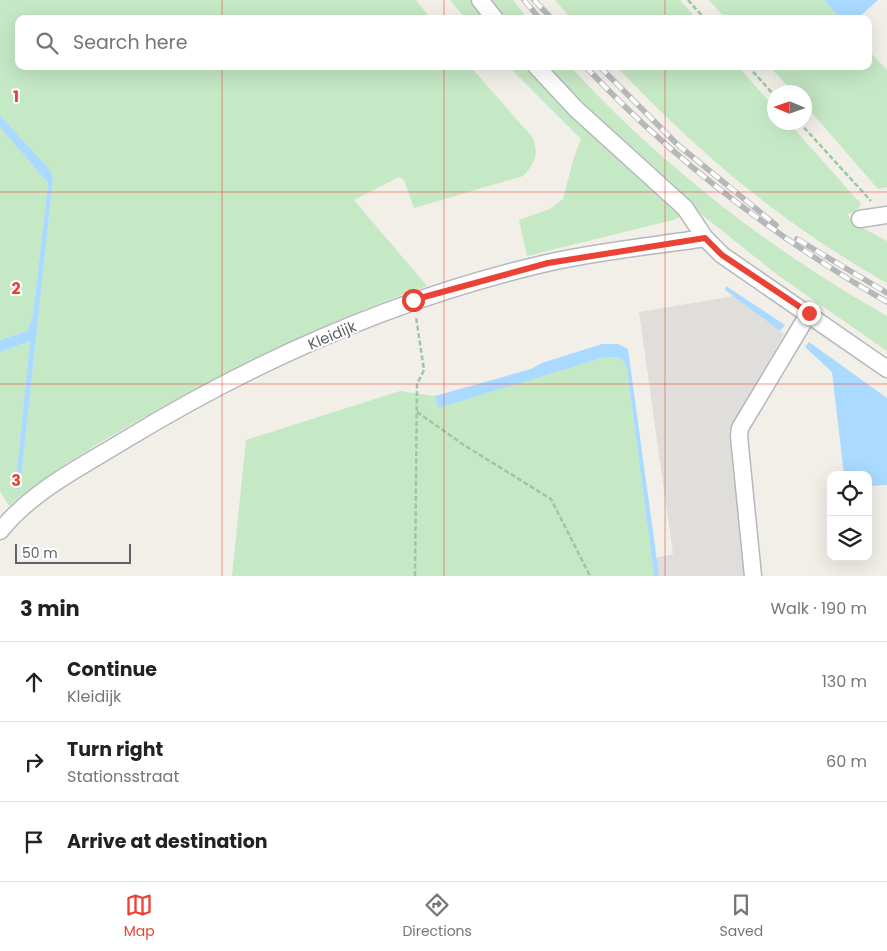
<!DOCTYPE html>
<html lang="en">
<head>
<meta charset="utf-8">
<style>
  body { margin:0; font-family:Poppins,sans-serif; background:#f6f6f6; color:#222 }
  .controls { position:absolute; right:15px; bottom:15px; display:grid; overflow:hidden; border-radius:10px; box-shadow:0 5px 20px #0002 }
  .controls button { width:45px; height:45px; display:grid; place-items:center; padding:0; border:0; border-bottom:1px solid #e0e0e0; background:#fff; color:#222; font:25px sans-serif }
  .compass { position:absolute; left:767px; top:85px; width:45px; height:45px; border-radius:50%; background:#fff; box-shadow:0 5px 20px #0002; rotate:272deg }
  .scale { position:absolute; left:15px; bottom:12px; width:116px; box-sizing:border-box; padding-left:5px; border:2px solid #5f6368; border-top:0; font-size:14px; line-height:18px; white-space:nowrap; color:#5f6368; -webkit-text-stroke:4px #fff; paint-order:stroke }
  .stop { position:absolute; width:15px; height:15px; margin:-11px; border:4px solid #ea4335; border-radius:50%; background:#fff }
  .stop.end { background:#ea4335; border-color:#fff; box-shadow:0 1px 5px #0008 }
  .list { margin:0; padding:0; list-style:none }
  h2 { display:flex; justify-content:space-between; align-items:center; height:65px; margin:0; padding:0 20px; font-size:21px }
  h2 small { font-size:16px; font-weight:400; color:#767676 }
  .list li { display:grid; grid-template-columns:32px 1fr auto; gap:15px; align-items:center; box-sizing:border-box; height:80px; padding:0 20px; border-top:1px solid #e0e0e0 }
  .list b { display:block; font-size:19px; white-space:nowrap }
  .list p { margin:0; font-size:16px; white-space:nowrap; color:#767676 }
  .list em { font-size:16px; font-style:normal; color:#767676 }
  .icon { flex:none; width:28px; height:28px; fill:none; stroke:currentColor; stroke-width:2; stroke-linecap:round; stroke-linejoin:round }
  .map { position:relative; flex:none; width:887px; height:576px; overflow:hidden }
  .search { position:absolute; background:#fff; box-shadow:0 5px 20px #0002; left:15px; right:15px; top:15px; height:55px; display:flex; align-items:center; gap:12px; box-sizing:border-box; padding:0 18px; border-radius:10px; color:#767676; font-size:19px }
  .sheet { height:305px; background:#fff }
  nav { display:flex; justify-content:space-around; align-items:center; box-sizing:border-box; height:70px; border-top:1px solid #e0e0e0; background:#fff; font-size:14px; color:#767676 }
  nav a { display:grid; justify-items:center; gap:2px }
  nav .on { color:#ea4335 }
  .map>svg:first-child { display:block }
  .industrial { fill:#e0deda }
  .green { fill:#c5e8c5 }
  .water { fill:#aadaff }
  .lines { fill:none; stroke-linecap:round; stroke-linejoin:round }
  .minor-casing { stroke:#b5b8bc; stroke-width:19 }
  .path { stroke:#9cc7a9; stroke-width:2.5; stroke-dasharray:5 2.5; stroke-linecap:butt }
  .minor { stroke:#fff; stroke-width:16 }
  .rail-casing { stroke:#b6b7b8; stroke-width:5.5 }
  .rail { stroke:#fff; stroke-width:4; stroke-dasharray:11; stroke-linecap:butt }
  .route { stroke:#ea4335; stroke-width:6 }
  .grid { fill:none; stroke:#ea4335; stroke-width:1; stroke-opacity:0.55 }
  .labels { text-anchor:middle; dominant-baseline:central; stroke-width:4; stroke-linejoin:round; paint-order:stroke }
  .street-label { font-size:15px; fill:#5f6368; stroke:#fff }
  .grid-label { font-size:16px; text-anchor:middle; font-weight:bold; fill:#ea4335; stroke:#fff; stroke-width:4; stroke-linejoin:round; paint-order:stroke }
</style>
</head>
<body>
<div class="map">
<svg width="887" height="576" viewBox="0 0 887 576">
  <rect width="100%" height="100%" fill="#f1efe8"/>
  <polygon class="industrial" points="734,296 784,334 729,431 745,576 658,576 655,558 673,554 639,312"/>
  <g class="green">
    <path d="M 0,0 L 416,0 L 431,19 L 19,19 L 19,66 L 470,66 L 533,138 C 539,154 535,164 523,176 L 414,208 L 404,180 L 399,177 L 354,200 L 427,286 C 339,316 253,358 172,402 C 115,433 59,464 9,506 L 0,491 L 0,352 L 30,341 L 15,489 L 20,489 L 53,179 L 50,170 L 0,115 Z"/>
    <polygon points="450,0 513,0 528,19 466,19"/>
    <polygon points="555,0 680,0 697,19 571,19"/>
    <polygon points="709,0 824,0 840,19 726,19"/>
    <polygon points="868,50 887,70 887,187 878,189 805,105 804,92 793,92 769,66 868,66"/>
    <path d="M 508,66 L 570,66 C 658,163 773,252 887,316 L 887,351 L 779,276 L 696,210 L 673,220 L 527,256 L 519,220 L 550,209 L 563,199 L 574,157 L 581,139 Z"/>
    <path d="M 616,66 L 738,66 L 774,107 L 774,122 L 789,123 L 861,204 L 856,211 L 847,214 L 854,223 L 887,241 L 887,283 C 785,226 696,151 616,66 Z"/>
    <polygon points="0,127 48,183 33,316 27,331 0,340"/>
    <polygon points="615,357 623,360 627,369 654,576 232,576 246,440 400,391 435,396 438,407 602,358"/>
  </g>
  <g class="water">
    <polygon points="824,0 878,0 857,19 840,19"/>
    <polygon points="0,115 50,170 53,179 20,489 15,489 30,341 0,352 0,340 27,331 33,316 48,183 0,127"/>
    <polygon points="726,286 785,325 780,331 725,290"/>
    <polygon points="809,342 887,398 887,485 868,486 868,475 844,475 832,372 805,347"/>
    <polygon points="602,344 618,344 628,349 659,576 654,576 627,369 623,360 615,357 602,358 438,408 435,396 531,369 542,363"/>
  </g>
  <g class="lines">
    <g class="minor-casing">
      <g id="minor">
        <polyline points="480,0 495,19"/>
        <polyline points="536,66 576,109 685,208 705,238 722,255 887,369"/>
        <polyline points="860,219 887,215"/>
        <path d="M 0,531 C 33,490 81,467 125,440 C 255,361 399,297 547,263 C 599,251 653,246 705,238"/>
        <polyline points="753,576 739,436 740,428 809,313"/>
      </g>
    </g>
    <g class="path">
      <polyline points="688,0 705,19"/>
      <polyline points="748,66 774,95"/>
      <polyline points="799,122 871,201"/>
      <polyline points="417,412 464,445 551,499 590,576"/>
      <polyline points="415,576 417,384 424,370 416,317"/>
    </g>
    <use href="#minor" class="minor"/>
    <g class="rail-casing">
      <g id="rail">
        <polyline points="524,0 540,19"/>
        <polyline points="534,0 552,19"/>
        <path d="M 585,66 C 673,160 776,238 887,302"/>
        <polyline points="599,66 678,145 776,225"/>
        <polyline points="797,239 887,293"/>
      </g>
    </g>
    <use href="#rail" class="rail"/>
  </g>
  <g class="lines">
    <polyline class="route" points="413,300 548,263 705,238 722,255 809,313"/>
  </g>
  <path class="grid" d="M 222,0 L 222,19M 444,0 L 444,19M 665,0 L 665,19M 222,66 L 222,576M 444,66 L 444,576M 665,66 L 665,576M 0,192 L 887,192M 0,384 L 887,384"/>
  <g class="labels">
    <g class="street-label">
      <text transform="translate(332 335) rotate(-23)">Kleidijk</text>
    </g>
  </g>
  <g class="grid-label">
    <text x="16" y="102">1</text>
    <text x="16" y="294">2</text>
    <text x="16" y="486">3</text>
  </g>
</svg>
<div class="controls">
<button><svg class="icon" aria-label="locate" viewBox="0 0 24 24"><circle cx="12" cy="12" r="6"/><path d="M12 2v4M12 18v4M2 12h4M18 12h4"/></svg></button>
<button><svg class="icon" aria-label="layers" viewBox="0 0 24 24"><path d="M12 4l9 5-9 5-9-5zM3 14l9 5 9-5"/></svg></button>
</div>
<svg class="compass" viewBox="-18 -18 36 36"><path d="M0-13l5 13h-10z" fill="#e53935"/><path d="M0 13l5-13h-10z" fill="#767676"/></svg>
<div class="scale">50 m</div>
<div class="stop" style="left:413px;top:300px"></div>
<div class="stop end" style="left:809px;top:313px"></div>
<div class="search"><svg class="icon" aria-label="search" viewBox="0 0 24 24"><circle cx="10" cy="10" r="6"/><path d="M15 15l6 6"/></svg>Search here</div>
</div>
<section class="sheet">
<h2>3 min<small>Walk · 190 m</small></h2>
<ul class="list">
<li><svg class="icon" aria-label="ahead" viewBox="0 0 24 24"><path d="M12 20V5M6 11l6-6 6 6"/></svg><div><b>Continue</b><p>Kleidijk</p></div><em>130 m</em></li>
<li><svg class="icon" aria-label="right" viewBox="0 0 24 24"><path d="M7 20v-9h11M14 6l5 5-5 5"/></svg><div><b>Turn right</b><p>Stationsstraat</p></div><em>60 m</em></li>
<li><svg class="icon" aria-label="arrive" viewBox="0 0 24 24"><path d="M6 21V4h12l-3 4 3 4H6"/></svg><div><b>Arrive at destination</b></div></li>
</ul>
</section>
<nav>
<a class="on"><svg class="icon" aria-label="map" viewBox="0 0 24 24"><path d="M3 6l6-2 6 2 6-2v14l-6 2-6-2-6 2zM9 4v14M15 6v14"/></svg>Map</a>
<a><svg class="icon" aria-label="directions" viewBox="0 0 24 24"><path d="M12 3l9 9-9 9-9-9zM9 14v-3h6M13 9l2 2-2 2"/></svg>Directions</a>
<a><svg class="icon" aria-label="saved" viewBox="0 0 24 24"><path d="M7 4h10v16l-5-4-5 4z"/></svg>Saved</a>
</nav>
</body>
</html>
